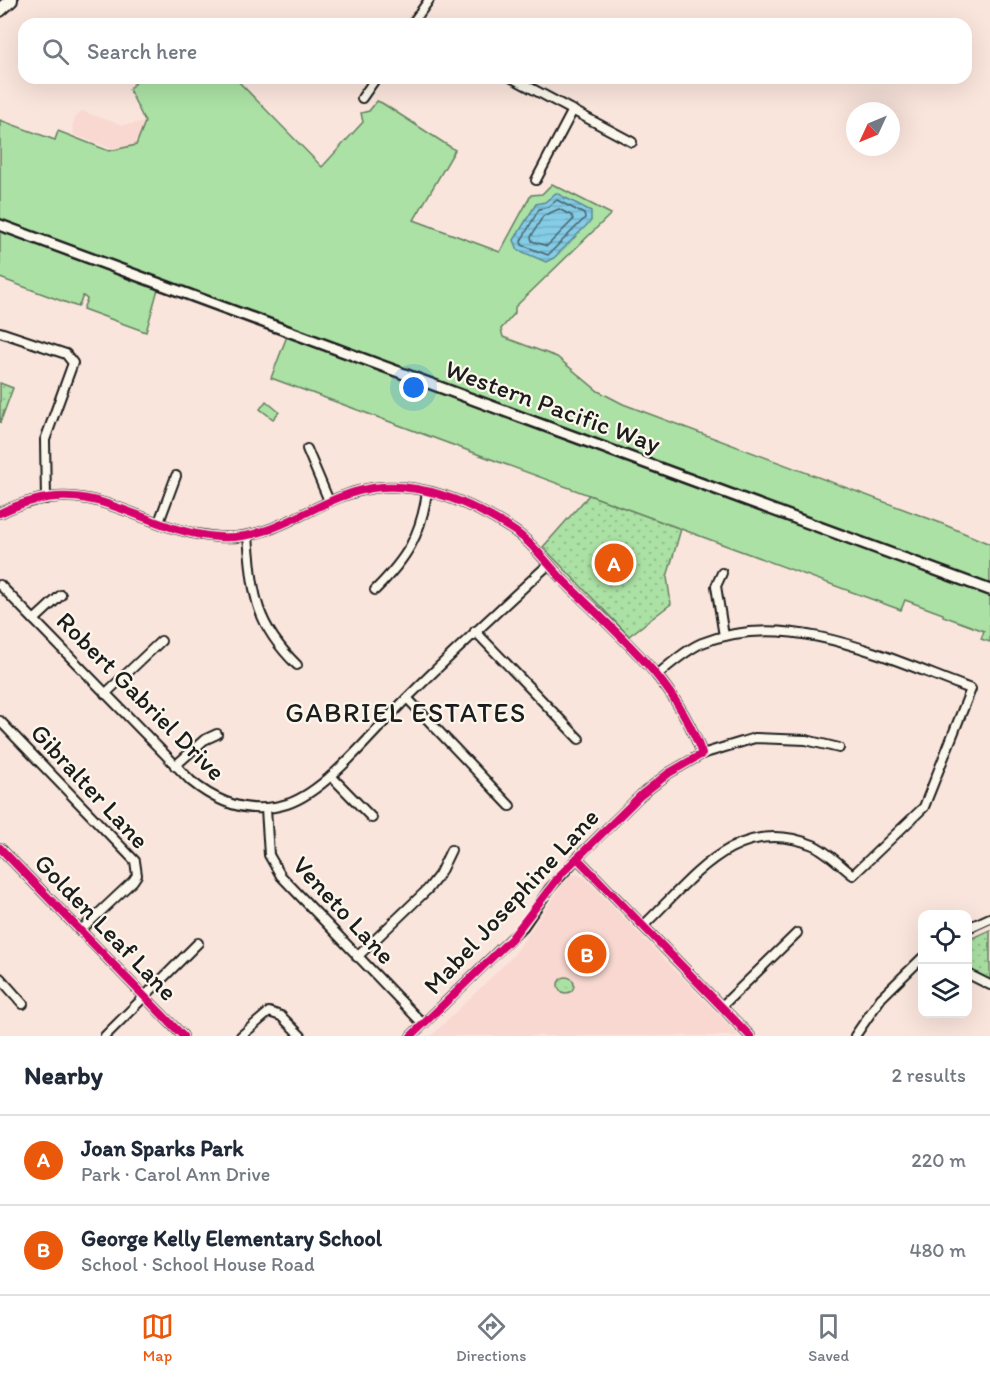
<!DOCTYPE html>
<html lang="en">
<head>
<meta charset="utf-8">
<style>
  body { margin:0; font-family:Itim,sans-serif; background:#f6f6f7; color:#1f2937 }
  .controls { position:absolute; right:18px; bottom:18px; display:grid; overflow:hidden; border-radius:12px; box-shadow:0 6px 24px #0002 }
  .controls button { width:54px; height:54px; display:grid; place-items:center; padding:0; border:0; border-bottom:2px solid #e0e1e3; background:#fff; color:#1f2937; font:30px sans-serif }
  .compass { position:absolute; left:846px; top:102px; width:54px; height:54px; border-radius:50%; background:#fff; box-shadow:0 6px 24px #0002; rotate:226deg }
  .you { position:absolute; left:414px; top:388px; width:21px; height:21px; margin:-15px; border:4px solid #fff; border-radius:50%; background:#1a73e8; box-shadow:0 0 0 9px #1a73e833 }
  .badge { display:grid; place-items:center; width:39px; height:39px; border-radius:50%; background:#ea580c; color:#fff; font-size:20px; font-weight:700 }
  .pin { position:absolute; translate:-50% -50%; border:3px solid #fff; box-shadow:0 2px 6px #0006 }
  .list { margin:0; padding:0; list-style:none }
  h2 { display:flex; justify-content:space-between; align-items:center; height:78px; margin:0; padding:0 24px; font-size:26px }
  h2 small { font-size:20px; font-weight:400; color:#747a83 }
  .list li { display:grid; grid-template-columns:39px 1fr auto; gap:18px; align-items:center; box-sizing:border-box; height:90px; padding:0 24px; border-top:2px solid #e0e1e3 }
  .list b { display:block; font-size:22px; white-space:nowrap }
  .list p { margin:0; font-size:20px; white-space:nowrap; color:#747a83 }
  .list em { font-size:20px; font-style:normal; color:#747a83 }
  .icon { flex:none; width:33px; height:33px; fill:none; stroke:currentColor; stroke-width:2; stroke-linecap:round; stroke-linejoin:round }
  .map { position:relative; flex:none; width:990px; height:1036px; overflow:hidden }
  .search { position:absolute; background:#fff; box-shadow:0 6px 24px #0002; left:18px; right:18px; top:18px; height:66px; display:flex; align-items:center; gap:15px; box-sizing:border-box; padding:0 21px; border-radius:18px; color:#747a83; font-size:22px }
  .sheet { height:258px; background:#fff }
  nav { display:flex; justify-content:space-around; align-items:center; box-sizing:border-box; height:84px; border-top:2px solid #e0e1e3; background:#fff; font-size:16px; color:#747a83 }
  nav a { display:grid; justify-items:center; gap:3px }
  nav .on { color:#ea580c }
  .map>svg:first-child { display:block }
  .built { fill:#f9d8d1 }
  .grass { fill:#abe1a4; stroke:#647e60; stroke-width:1.5 }
  .park { fill:url(#park-dots); stroke:#647e60; stroke-width:1.5 }
  .water { fill:url(#water-rules); stroke:#5b8695; stroke-width:1.5 }
  .lines { fill:none; stroke-linecap:round; stroke-linejoin:round }
  .shore { stroke:#46626d; stroke-width:1.5 }
  .minor-casing { stroke:#1c1c1c; stroke-width:12 }
  .tertiary-casing { stroke:#1c1c1c; stroke-width:14 }
  .primary-casing { stroke:#1c1c1c; stroke-width:16 }
  .minor { stroke:#fbf7ec; stroke-width:8 }
  .tertiary { stroke:#fbf7ec; stroke-width:9 }
  .primary { stroke:#fbf7ec; stroke-width:12 }
  .cycleway-casing { stroke:#fbf7ec; stroke-width:11 }
  .cycleway { stroke:#d6006c; stroke-width:8 }
  .labels { text-anchor:middle; dominant-baseline:central; stroke-width:4.5; stroke-linejoin:round; paint-order:stroke }
  .street-label { font-size:26px; fill:#1c1c1c; stroke:#fbf7ec }
  .neighbourhood-label { font-size:27px; letter-spacing:1.5px; fill:#1c1c1c; stroke:#fbf7ec }
</style>
</head>
<body>
<div class="map">
<svg width="990" height="1036" viewBox="0 0 990 1036">
  <defs>
    <pattern id="park-dots" width="8" height="8" patternUnits="userSpaceOnUse" patternTransform="scale(1.5)"><rect width="8" height="8" fill="#abe1a4"/><path d="M2 2h.1M6 6h.1" fill="none" stroke="#93c08d" stroke-width="1.8" stroke-linecap="round"/></pattern>
    <pattern id="water-rules" width="6" height="5" patternUnits="userSpaceOnUse" patternTransform="scale(1.5)"><rect width="6" height="5" fill="#85cce6"/><path d="M0 2.5h6" fill="none" stroke="#72afc5"/></pattern>
  </defs>
  <rect width="100%" height="100%" fill="#fae5dc"/>
  <filter id="ink" filterUnits="userSpaceOnUse"><feTurbulence type="fractalNoise" baseFrequency=".0167" numOctaves="2"/><feDisplacementMap in="SourceGraphic" scale="12" xChannelSelector="R" yChannelSelector="G"/><feConvolveMatrix kernelMatrix="1 2 1 2 8 2 1 2 1" color-interpolation-filters="sRGB"/></filter>
  <g filter="url(#ink)">
    <g class="built">
      <polygon points="82,111 122,125 145,122 136,146 113,149 74,135 72,126 76,117"/>
      <polygon points="577,874 585,878 739,1036 431,1036 513,956 561,887 570,876"/>
    </g>
    <g class="grass">
      <polygon points="140,78 235,78 322,167 363,122 361,113 369,111 377,101 382,103 455,150 414,220 500,252 531,195 542,194 552,184 611,214 515,307 515,313 501,329 503,337 557,357 598,391 623,404 938,522 990,544 990,586 0,223 0,120 55,140 58,131 109,151 136,145 145,122 129,89"/>
      <polygon points="0,230 158,289 146,332 83,309 87,299 83,296 78,307 0,278"/>
      <polygon points="287,336 990,595 990,642 981,639 984,631 943,616 943,614 905,600 901,610 271,378"/>
      <polygon points="266,401 279,412 273,419 260,409"/>
    </g>
    <g class="park">
      <polygon points="0,383 13,388 0,423"/>
      <polygon points="589,495 681,529 667,577 671,604 629,636 543,547"/>
      <polygon points="990,930 990,982 968,967 968,940"/>
      <circle cx="566" cy="985" r="8"/>
    </g>
    <polygon class="water" points="556,193 591,211 591,221 554,258 546,262 518,250 514,240 536,204 545,202"/>
    <g class="lines">
      <g class="shore">
        <polygon points="557,200 584,214 585,218 548,255 522,245 521,241 539,209 548,207"/>
        <polygon points="559,209 572,216 573,220 547,246 532,241 531,237 543,216"/>
      </g>
      <g class="minor-casing">
        <g id="minor">
          <polyline points="412,24 429,0"/>
          <polyline points="512,78 632,142"/>
          <polyline points="362,98 376,78"/>
          <polyline points="536,180 573,110"/>
          <polyline points="0,332 66,354 73,363 45,440 46,499"/>
          <polyline points="307,449 329,501"/>
          <path d="M 0,513 C 92,468 134,530 218,537 C 276,542 318,496 373,488 C 422,481 473,504 513,530 C 533,543 549,566 565,582 C 619,636 676,680 702,754"/>
          <polyline points="159,522 176,476"/>
          <path d="M 248,536 C 253,593 254,623 297,665"/>
          <polyline points="722,573 716,586 724,636"/>
          <path d="M 0,585 L 191,781 C 219,804 251,815 287,804 C 328,791 377,727 409,696 C 454,651 501,608 548,565"/>
          <path d="M 375,590 C 406,559 421,536 427,492"/>
          <polyline points="34,620 61,595"/>
          <polyline points="475,631 579,739"/>
          <polyline points="105,694 161,641"/>
          <polyline points="407,698 510,806"/>
          <polyline points="0,721 135,861 137,875 133,881 80,931"/>
          <polyline points="175,766 204,740 217,734"/>
          <polyline points="331,776 372,818"/>
          <polyline points="266,809 269,855 281,876 423,1024"/>
          <polyline points="0,848 183,1036"/>
          <polyline points="577,858 750,1036"/>
          <path d="M 644,925 C 693,878 736,814 813,845 C 827,851 841,866 853,875 L 924,807 L 971,689 C 889,659 790,608 702,643 C 686,650 670,664 657,675"/>
          <polyline points="968,928 990,918"/>
          <polyline points="357,957 428,889 439,875 451,850"/>
          <polyline points="968,974 990,985"/>
          <polyline points="0,978 23,1004"/>
          <polyline points="722,1006 797,933"/>
          <polyline points="105,1036 198,943"/>
          <polyline points="241,1036 269,1012 281,1016 301,1036"/>
          <polyline points="411,1036 523,927 550,888 577,858 641,795 669,773 702,754 755,738 806,740 839,748"/>
          <polyline points="855,1036 881,998 922,958"/>
        </g>
      </g>
      <g class="tertiary-casing">
        <polyline id="tertiary" points="0,225 990,590"/>
      </g>
      <g class="primary-casing">
        <polyline id="primary" points="0,10 11,0"/>
      </g>
      <use href="#minor" class="minor"/>
      <use href="#tertiary" class="tertiary"/>
      <use href="#primary" class="primary"/>
      <g class="cycleway-casing">
        <g id="cycleway">
          <path d="M 0,513 C 92,468 134,530 218,537 C 276,542 318,496 373,488 C 422,481 473,504 513,530 C 533,543 549,566 565,582 C 619,636 676,680 702,754 L 669,773 L 641,795 L 562,873 L 511,939 L 411,1036"/>
          <polyline points="0,848 183,1036"/>
          <polyline points="577,858 750,1036"/>
        </g>
      </g>
      <use href="#cycleway" class="cycleway"/>
    </g>
  </g>
  <g class="labels">
    <g class="street-label">
      <text transform="translate(553 406) rotate(20)">Western Pacific Way</text>
      <text transform="translate(141 696) rotate(45)">Robert Gabriel Drive</text>
      <text transform="translate(90 786) rotate(47)">Gibralter Lane</text>
      <text transform="translate(511 901) rotate(-47)">Mabel Josephine Lane</text>
      <text transform="translate(344 910) rotate(47)">Veneto Lane</text>
      <text transform="translate(106 927) rotate(46)">Golden Leaf Lane</text>
    </g>
    <g class="neighbourhood-label">
      <text x="406" y="712">GABRIEL ESTATES</text>
    </g>
  </g>
</svg>
<div class="controls">
<button><svg class="icon" aria-label="locate" viewBox="0 0 24 24"><circle cx="12" cy="12" r="6"/><path d="M12 2v4M12 18v4M2 12h4M18 12h4"/></svg></button>
<button><svg class="icon" aria-label="layers" viewBox="0 0 24 24"><path d="M12 4l9 5-9 5-9-5zM3 14l9 5 9-5"/></svg></button>
</div>
<svg class="compass" viewBox="-18 -18 36 36"><path d="M0-13l5 13h-10z" fill="#e53935"/><path d="M0 13l5-13h-10z" fill="#747a83"/></svg>
<div class="you"></div>
<div class="pin badge" style="left:614px;top:563px">A</div>
<div class="pin badge" style="left:587px;top:954px">B</div>
<div class="search"><svg class="icon" aria-label="search" viewBox="0 0 24 24"><circle cx="10" cy="10" r="6"/><path d="M15 15l6 6"/></svg>Search here</div>
</div>
<section class="sheet">
<h2>Nearby<small>2 results</small></h2>
<ul class="list">
<li><span class="badge">A</span><div><b>Joan Sparks Park</b><p>Park · Carol Ann Drive</p></div><em>220 m</em></li>
<li><span class="badge">B</span><div><b>George Kelly Elementary School</b><p>School · School House Road</p></div><em>480 m</em></li>
</ul>
</section>
<nav>
<a class="on"><svg class="icon" aria-label="map" viewBox="0 0 24 24"><path d="M3 6l6-2 6 2 6-2v14l-6 2-6-2-6 2zM9 4v14M15 6v14"/></svg>Map</a>
<a><svg class="icon" aria-label="directions" viewBox="0 0 24 24"><path d="M12 3l9 9-9 9-9-9zM9 14v-3h6M13 9l2 2-2 2"/></svg>Directions</a>
<a><svg class="icon" aria-label="saved" viewBox="0 0 24 24"><path d="M7 4h10v16l-5-4-5 4z"/></svg>Saved</a>
</nav>
</body>
</html>
